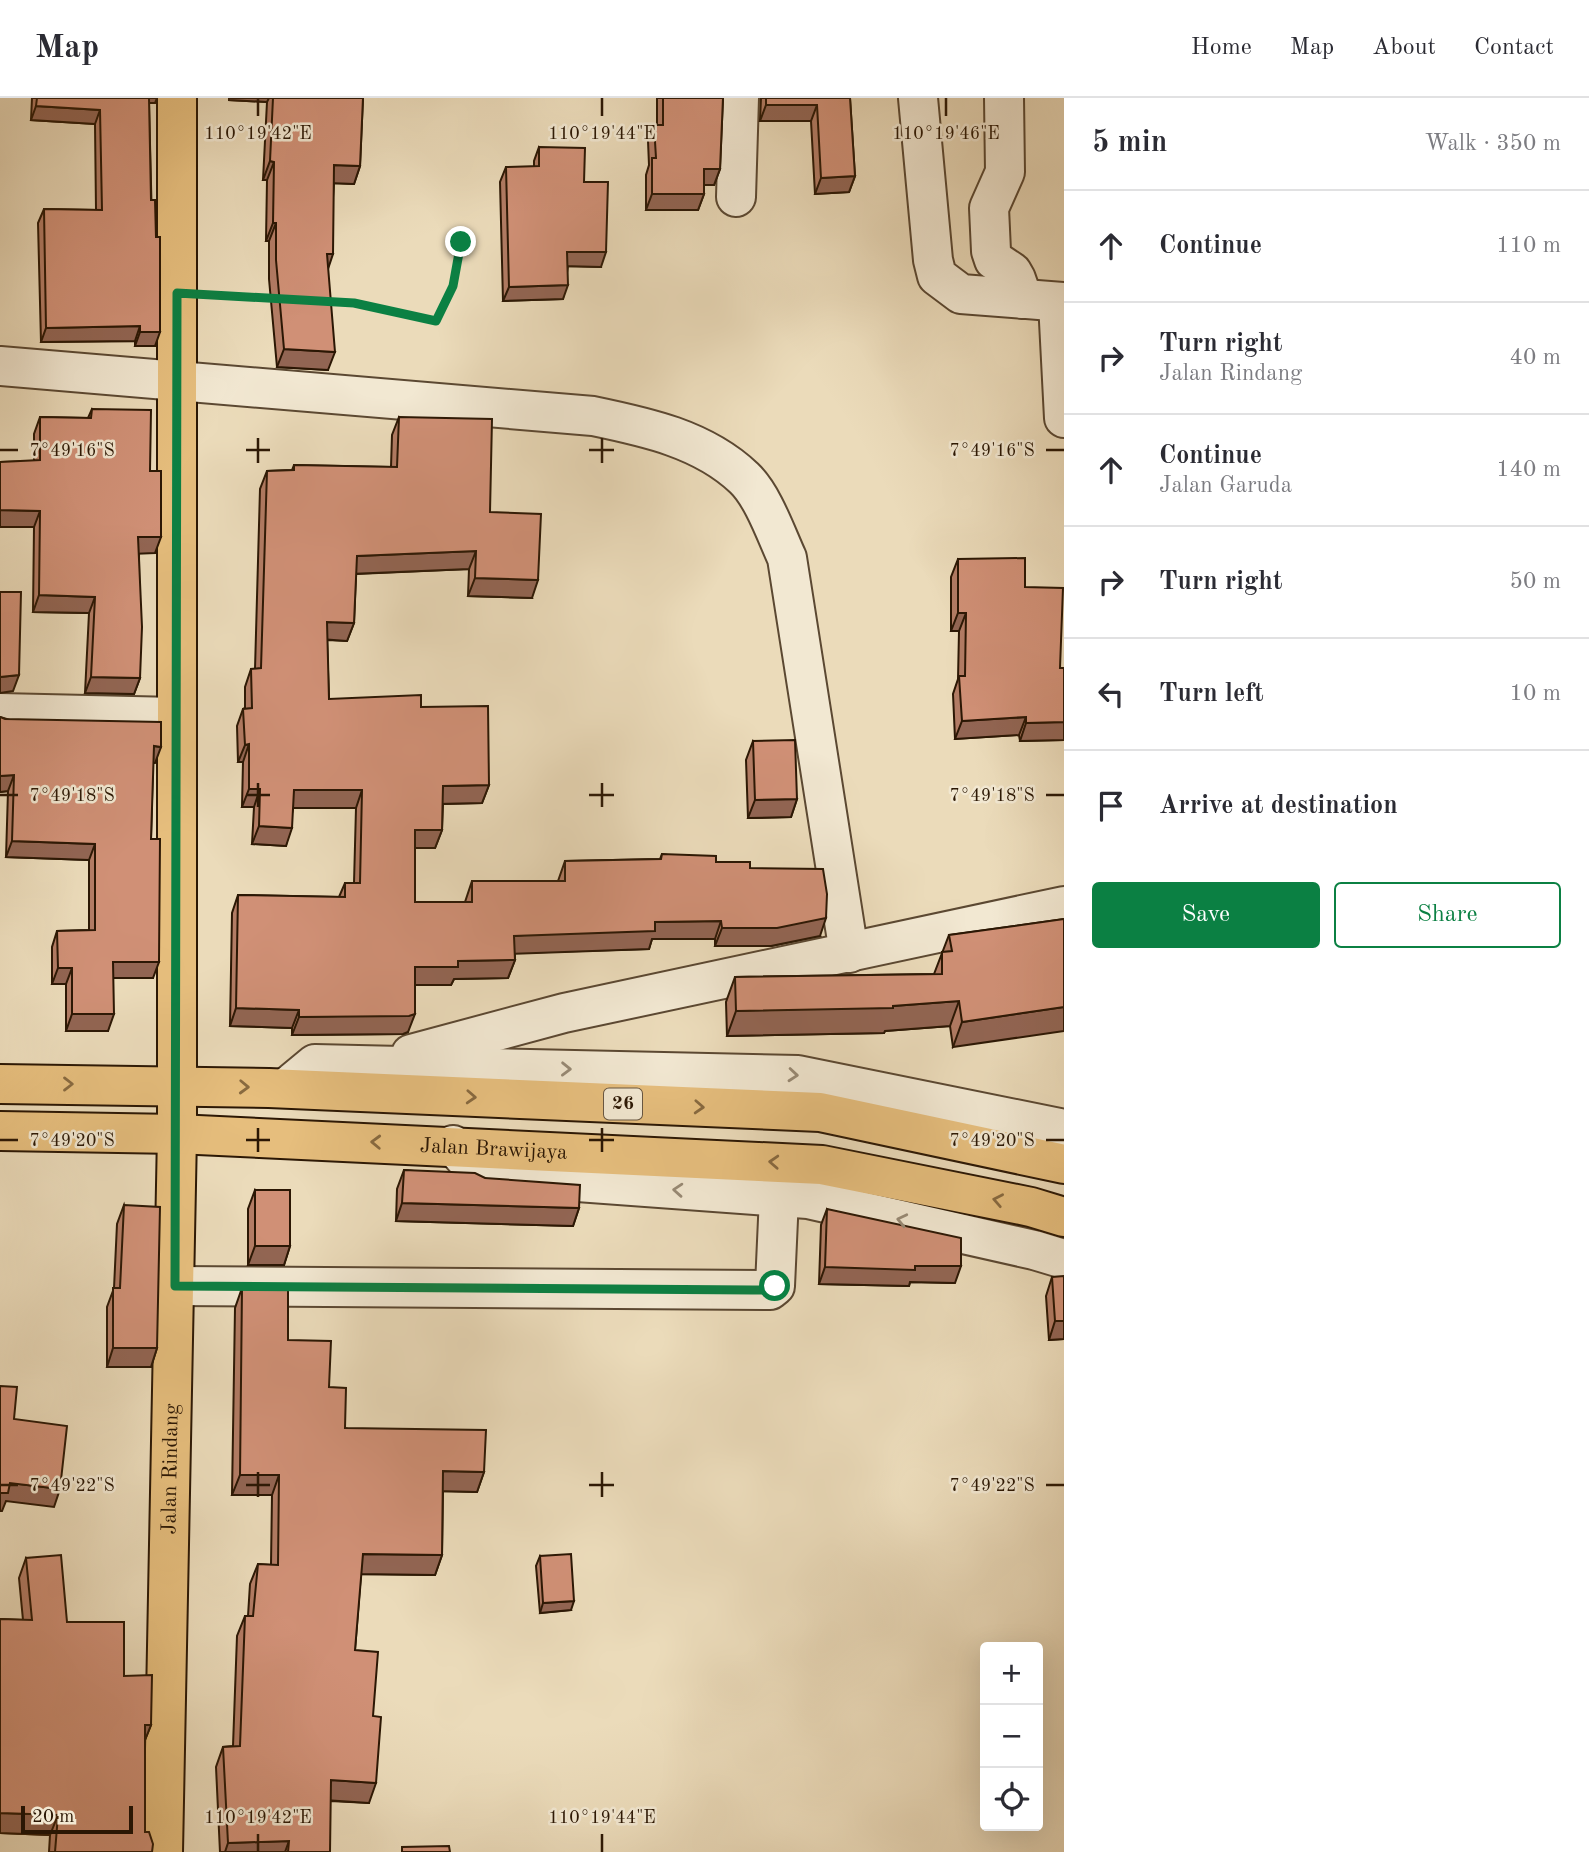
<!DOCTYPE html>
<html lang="en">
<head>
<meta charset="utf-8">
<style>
  body { margin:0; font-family:"Old Standard TT",serif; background:#f7f7f7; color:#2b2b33 }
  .controls { position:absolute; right:21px; bottom:21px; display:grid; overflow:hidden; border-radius:7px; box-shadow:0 7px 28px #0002 }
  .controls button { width:63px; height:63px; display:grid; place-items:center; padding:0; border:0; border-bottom:2px solid #e1e1e2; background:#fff; color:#2b2b33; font:35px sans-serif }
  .scale { position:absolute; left:21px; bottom:18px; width:112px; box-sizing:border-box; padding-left:7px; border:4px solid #2b1704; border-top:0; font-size:19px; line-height:24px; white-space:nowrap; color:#2b1704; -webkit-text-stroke:5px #f2e8d2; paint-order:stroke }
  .stop { position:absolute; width:21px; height:21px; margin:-16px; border:5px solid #0b8043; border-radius:50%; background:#fff }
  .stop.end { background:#0b8043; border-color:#fff; box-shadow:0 2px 7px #0008 }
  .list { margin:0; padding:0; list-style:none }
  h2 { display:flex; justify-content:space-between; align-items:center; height:91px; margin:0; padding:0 28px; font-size:30px }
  h2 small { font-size:23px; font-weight:400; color:#7c7c81 }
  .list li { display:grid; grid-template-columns:46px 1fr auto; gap:21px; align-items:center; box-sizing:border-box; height:112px; padding:0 28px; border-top:2px solid #e1e1e2 }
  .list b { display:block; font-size:26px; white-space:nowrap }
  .list p { margin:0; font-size:23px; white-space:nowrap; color:#7c7c81 }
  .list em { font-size:23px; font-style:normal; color:#7c7c81 }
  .actions { display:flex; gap:14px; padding:21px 28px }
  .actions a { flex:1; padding:16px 0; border:2px solid #0b8043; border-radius:7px; text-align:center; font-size:24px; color:#0b8043 }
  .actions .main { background:#0b8043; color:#fff }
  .icon { flex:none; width:38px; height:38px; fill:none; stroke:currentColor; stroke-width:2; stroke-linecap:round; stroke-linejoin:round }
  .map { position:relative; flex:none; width:1064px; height:1754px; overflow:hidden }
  header { display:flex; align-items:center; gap:42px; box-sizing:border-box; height:98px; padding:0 35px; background:#fff; border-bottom:2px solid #e1e1e2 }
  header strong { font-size:33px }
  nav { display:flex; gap:38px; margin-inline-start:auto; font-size:24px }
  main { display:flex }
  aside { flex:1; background:#fff }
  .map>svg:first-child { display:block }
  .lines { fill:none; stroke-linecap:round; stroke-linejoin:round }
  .minor-casing { stroke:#5b4832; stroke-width:42 }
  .major-casing { stroke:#2b1704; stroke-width:42 }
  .highway-casing { stroke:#2b1704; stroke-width:42 }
  .path { stroke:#2b1704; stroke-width:4.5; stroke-dasharray:5 3.5; stroke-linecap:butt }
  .minor { stroke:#f2e8d2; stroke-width:38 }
  .major { stroke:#e6be7d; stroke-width:38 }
  .highway { stroke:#e6be7d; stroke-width:38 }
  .wall { fill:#b37c65; stroke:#2b1704; stroke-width:2 }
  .shaded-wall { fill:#926553; stroke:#2b1704; stroke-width:2 }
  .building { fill:#d09076; stroke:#2b1704; stroke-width:2 }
  .oneway { stroke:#988a75 }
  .oneway2 { stroke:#886a40 }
  .route { stroke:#0b8043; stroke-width:9 }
  .ticks { fill:none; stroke:#2b1704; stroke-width:2.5 }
  .labels { text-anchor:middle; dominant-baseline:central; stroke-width:5; stroke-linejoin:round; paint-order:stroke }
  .shield { fill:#f2e8d2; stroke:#675642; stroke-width:2 }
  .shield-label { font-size:19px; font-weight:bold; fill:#2b1704 }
  .street-label { font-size:21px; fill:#2b1704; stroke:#f2e8d2 }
  .ticks-label { font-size:18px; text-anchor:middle; fill:#2b1704; stroke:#f2e8d2; stroke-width:5; stroke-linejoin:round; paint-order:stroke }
</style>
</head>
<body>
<header>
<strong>Map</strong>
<nav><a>Home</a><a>Map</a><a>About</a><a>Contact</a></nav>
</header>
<main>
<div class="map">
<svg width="1064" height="1754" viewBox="0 0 1064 1754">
  <rect width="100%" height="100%" fill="#ebdbba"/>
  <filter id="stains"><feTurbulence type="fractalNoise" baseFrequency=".00286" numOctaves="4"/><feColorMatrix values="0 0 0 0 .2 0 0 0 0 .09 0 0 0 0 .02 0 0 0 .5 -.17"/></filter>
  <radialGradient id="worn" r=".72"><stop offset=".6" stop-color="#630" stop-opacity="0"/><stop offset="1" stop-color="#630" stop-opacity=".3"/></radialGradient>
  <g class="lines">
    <g class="minor-casing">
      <g id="minor">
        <polyline points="918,0 933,162 937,178 961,196 1064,204"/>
        <polyline points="1004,0 1005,74 989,110 991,153 994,162 1012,174 1016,181 1023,201"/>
        <polyline points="736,99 739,0"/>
        <polyline points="1058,204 1064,320"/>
        <path d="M 0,268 L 593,318 C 646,329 703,341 744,380 C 763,398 776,436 787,460 L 849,855"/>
        <polyline points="0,615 176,619"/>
        <polyline points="411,956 564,915 1064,808"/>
        <polyline points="286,990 315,966 798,977 1064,1031"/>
        <polyline points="453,1047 480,1077 808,1101 1034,1152 1064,1161"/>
        <polyline points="175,1188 770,1192 775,1188 779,1099"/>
      </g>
    </g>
    <g class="major-casing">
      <g id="major">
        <path id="s1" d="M 163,1754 L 177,1036 L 177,0"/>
      </g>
    </g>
    <g class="highway-casing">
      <g id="highway">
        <polyline points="0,986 269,990 820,1014 1064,1066"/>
        <path id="s2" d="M 0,1033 L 177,1036 L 822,1067 L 1031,1109 L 1064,1119"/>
      </g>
    </g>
    <g class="path">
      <polyline points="216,197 277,201"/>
      <polyline points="328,204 354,205 436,223 453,188 461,144"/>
    </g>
    <use href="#minor" class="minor"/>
    <use href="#major" class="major"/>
    <use href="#highway" class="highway"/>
  </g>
  <g class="wall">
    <polygon points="32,0 157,0 155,5 149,5 155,248 135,248 135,243 41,244 38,125 44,111 96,112 95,26 31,22"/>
    <polygon points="229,0 363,0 360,68 354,86 334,85 328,171 328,272 277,269 269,181 269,143 266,143 267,82 263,82 267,4 229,2"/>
    <polygon points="657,0 723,0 720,71 714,87 704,87 704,96 698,112 646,112 646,77 649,67 648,43 654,27 657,27"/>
    <polygon points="761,0 850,0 855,78 849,94 815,96 811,23 760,23"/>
    <polygon points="539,49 584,84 601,169 568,168 563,201 503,203 500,84 506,69 534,69 534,63"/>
    <polygon points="92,311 150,373 155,455 139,455 140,580 134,596 85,595 89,515 33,514 34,429 0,429 0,364 34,363 34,336 40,319 88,320"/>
    <polygon points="399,319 490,414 532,500 468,498 469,471 356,476 354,525 347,543 327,542 329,601 421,609 489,687 482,705 443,706 442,732 435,750 415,750 415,804 465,804 472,783 558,783 565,763 660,761 662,756 750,770 820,838 771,848 715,848 715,841 652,841 649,851 515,855 515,862 508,880 454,881 451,887 415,887 408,934 403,936 292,937 292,930 230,928 232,815 238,797 339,799 345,785 354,785 356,710 293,710 286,748 252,746 254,709 242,709 243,664 238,664 237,628 243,611 245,610 245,589 251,571 255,571 260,391 267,373 292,372 294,367 391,369 392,337"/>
    <polygon points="958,461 1025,489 1060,570 1064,642 1020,643 1019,637 955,641 953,596 958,581 959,533 951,533 951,479"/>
    <polygon points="0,619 155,665 153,665 151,741 153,880 113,880 108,933 66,933 66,886 52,886 52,849 57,833 89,832 89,762 6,759 8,693 0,694"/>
    <polygon points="753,643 797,701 791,719 748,720 746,662"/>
    <polygon points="1064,821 953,949 950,928 885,933 884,935 727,938 726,904 735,879 934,876 949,837"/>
    <polygon points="404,1072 485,1080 579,1110 573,1128 396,1123 397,1091"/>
    <polygon points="255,1092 290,1148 284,1167 248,1167 248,1111"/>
    <polygon points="124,1107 157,1250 151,1269 107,1269 107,1209 114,1190 117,1126"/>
    <polygon points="827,1111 955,1185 910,1184 909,1188 819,1186 821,1127"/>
    <polygon points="1052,1179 1064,1241 1049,1242 1046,1198"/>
    <polygon points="242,1190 329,1289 345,1330 484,1374 477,1394 443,1393 442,1457 435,1477 361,1476 355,1552 373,1618 369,1705 330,1703 330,1754 220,1754 216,1669 223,1649 233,1648 237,1538 245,1518 248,1518 250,1486 258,1466 271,1467 272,1397 232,1397 235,1210"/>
    <polygon points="540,1458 571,1512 540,1515 536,1468"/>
    <polygon points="26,1460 67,1524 124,1578 151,1627 145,1642 145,1734 152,1754 49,1754 50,1737 0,1735 0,1521 23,1522 19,1480"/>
  </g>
  <g class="shaded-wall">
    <polygon points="146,0 157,0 155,5 144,5"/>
    <polygon points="229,0 269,0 267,4 229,2"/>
    <polygon points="766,7 817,7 811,23 760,23"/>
    <polygon points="36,8 100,12 95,26 31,22"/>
    <polygon points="270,63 274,64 267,82 263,82"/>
    <polygon points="334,67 360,68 354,86 328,85"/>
    <polygon points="704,71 720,71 714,87 698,87"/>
    <polygon points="855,78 849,94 815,96 821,80"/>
    <polygon points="652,96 704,96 698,112 646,112"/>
    <polygon points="273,125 276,125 269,143 266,143"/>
    <polygon points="567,154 606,154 601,169 562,168"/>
    <polygon points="327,156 333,156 327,174"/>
    <polygon points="568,187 563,201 503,203 509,189"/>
    <polygon points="140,228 135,243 41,244 46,230"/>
    <polygon points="140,234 160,234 155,248 135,248"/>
    <polygon points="284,251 335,254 328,272 277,269"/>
    <polygon points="0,412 40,413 34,429 0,429"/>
    <polygon points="138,439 161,439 155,455 132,456"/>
    <polygon points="476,453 469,471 350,476 357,458"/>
    <polygon points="475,480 538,482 532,500 468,498"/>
    <polygon points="39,497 95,499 89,515 33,514"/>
    <polygon points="958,515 966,515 959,533 951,533"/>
    <polygon points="327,524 354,525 347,543 320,541"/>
    <polygon points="19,577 13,593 0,595 0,579"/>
    <polygon points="91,579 140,580 134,596 85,595"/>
    <polygon points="1026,619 1019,637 955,641 962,623"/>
    <polygon points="1064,624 1064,642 1020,643 1026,625"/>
    <polygon points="249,646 243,664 238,664 245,647"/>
    <polygon points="154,648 161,649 155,665 148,665"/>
    <polygon points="14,677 8,693 0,694 0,678"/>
    <polygon points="489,687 482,705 437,706 443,688"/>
    <polygon points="249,691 260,691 254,709 242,709"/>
    <polygon points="294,692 362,692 356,710 287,710"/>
    <polygon points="797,701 791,719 748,720 755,702"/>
    <polygon points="259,728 292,730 286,748 252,746"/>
    <polygon points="415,732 442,732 435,750 408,750"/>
    <polygon points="12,743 95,746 89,762 6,759"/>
    <polygon points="826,820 820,838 771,848 715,848 722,830"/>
    <polygon points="721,823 715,841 652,841 649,851 508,856 514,838 655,824"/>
    <polygon points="515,862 508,880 454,881 451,887 408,887 415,869 458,863"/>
    <polygon points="113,864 159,864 153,880 107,880"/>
    <polygon points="58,870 72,870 66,886 52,886"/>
    <polygon points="959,903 950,928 885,933 884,935 727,938 736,913 893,908"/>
    <polygon points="1064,909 1064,933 953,949 962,924"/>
    <polygon points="236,910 299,912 292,930 230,928"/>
    <polygon points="72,916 114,916 108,933 66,933"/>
    <polygon points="415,916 408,934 403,936 292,937 299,919"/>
    <polygon points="402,1105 579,1110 573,1128 396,1123"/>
    <polygon points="255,1148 290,1148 284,1167 248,1167"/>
    <polygon points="915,1168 961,1168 955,1185 910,1184 909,1188 819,1186 825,1169"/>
    <polygon points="1055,1223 1064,1223 1064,1241 1049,1242"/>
    <polygon points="113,1250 157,1250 151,1269 107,1269"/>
    <polygon points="443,1373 484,1374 477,1394 436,1393"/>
    <polygon points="240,1377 279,1377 272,1397 232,1397"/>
    <polygon points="10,1385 60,1391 54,1409 6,1403 2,1413 0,1413 0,1395"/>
    <polygon points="363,1456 442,1457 435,1477 356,1476"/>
    <polygon points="574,1503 571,1512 540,1515 543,1505"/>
    <polygon points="145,1627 151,1627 143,1647"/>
    <polygon points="331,1682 376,1685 369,1705 324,1702"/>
    <polygon points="0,1715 58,1717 50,1737 0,1735"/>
    <polygon points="289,1743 285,1754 225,1754 228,1745"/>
  </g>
  <g class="building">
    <polygon points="37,0 149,0 151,102 155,102 156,139 160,139 160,234 140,234 140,228 46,230 44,111 102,112 100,12 36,8"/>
    <polygon points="273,0 363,0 360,68 334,67 333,156 327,156 335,254 284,251 276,162 276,125 273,125 274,64 270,63"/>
    <polygon points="663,0 723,0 720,71 704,71 704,96 652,96 652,60 656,60 654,27 663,27"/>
    <polygon points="766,0 850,0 855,78 821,80 817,7 766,7"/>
    <polygon points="539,49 585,50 584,84 608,84 606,154 567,154 568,187 509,189 506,69 539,68"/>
    <polygon points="92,311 151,312 150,373 161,373 161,439 138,439 142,529 140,580 91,579 95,499 39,497 40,413 0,412 0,364 40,362 40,319 91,320"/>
    <polygon points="399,319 492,321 490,414 541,416 538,482 475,480 476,453 357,458 354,525 327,524 329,601 421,597 421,609 488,608 489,687 443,688 442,732 415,732 415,804 472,804 472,783 565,783 565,763 661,761 662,756 716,758 716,764 750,764 750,770 823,771 827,796 826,820 777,830 722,830 721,823 655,824 655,833 514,838 515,862 458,863 458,869 415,869 415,916 409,918 299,919 299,912 236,910 238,797 345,799 345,785 360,785 362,692 294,692 292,730 259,728 260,691 249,691 249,646 245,647 243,611 252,610 251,571 261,570 267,373 294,372 294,367 397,369"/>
    <polygon points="1025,460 1025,489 1063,490 1060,570 1064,570 1064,624 1026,625 1026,619 962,623 959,578 965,578 966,515 958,515 958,461"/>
    <polygon points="0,494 21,494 19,577 0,579"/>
    <polygon points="0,619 5,621 161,624 161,649 154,648 151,741 160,741 159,864 113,864 114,916 72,916 72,870 58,870 57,833 95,832 95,746 12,743 14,677 0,678"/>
    <polygon points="795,642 797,701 755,702 753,643"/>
    <polygon points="1064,821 1064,909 962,924 959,903 893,908 893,910 736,913 735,879 942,876 942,854 952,853 949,837"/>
    <polygon points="404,1072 475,1075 485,1080 580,1087 579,1110 402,1105"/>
    <rect x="255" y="1092" width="35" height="56"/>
    <polygon points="124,1107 160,1109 157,1250 113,1250 113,1190 120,1190"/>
    <polygon points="827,1111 961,1140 961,1168 915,1168 915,1172 825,1169"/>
    <polygon points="1064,1178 1064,1223 1055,1223 1052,1179"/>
    <polygon points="242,1190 288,1191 288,1242 331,1243 329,1289 346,1290 345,1330 486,1332 484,1374 443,1373 442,1457 363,1456 355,1552 378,1554 373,1618 381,1619 376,1685 331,1682 330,1754 288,1754 289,1743 228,1745 223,1649 240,1648 245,1518 253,1518 258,1466 278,1467 279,1377 240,1377"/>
    <polygon points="0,1288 17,1289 14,1321 67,1328 60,1391 10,1385 8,1395 0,1395"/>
    <polygon points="571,1456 574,1503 543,1505 540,1458"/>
    <polygon points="61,1457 67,1524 124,1524 124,1578 152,1577 151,1627 145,1627 145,1734 149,1734 153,1746 152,1754 55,1754 58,1717 0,1715 0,1521 32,1522 26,1460"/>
    <polygon points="449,1748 450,1754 402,1754 402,1749"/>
  </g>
  <defs><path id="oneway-chevron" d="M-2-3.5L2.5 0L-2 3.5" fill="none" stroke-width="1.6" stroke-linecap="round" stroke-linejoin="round" transform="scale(1.75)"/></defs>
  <g class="oneway">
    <use href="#oneway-chevron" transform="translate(566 971) rotate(1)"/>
    <use href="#oneway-chevron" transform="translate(793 977) rotate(5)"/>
    <use href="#oneway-chevron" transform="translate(678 1092) rotate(-176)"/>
    <use href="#oneway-chevron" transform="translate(902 1122) rotate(-167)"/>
  </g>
  <g class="oneway2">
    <use href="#oneway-chevron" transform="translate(68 986)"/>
    <use href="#oneway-chevron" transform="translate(244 989) rotate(2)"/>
    <use href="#oneway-chevron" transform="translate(471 999) rotate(3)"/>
    <use href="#oneway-chevron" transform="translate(699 1009) rotate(3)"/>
    <use href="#oneway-chevron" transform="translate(376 1044) rotate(-178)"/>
    <use href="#oneway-chevron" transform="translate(774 1064) rotate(-177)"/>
    <use href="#oneway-chevron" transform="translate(998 1102) rotate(-169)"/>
  </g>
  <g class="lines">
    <polyline class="route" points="461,144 453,188 436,223 354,205 177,195 175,1188 753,1192 769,1192 775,1188"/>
  </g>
  <path class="ticks" d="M 258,0 L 258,18M 602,0 L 602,18M 946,0 L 946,18M 258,340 L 258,365M 602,340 L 602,365M 0,352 L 18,352M 246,352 L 270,352M 589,352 L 614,352M 1046,352 L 1064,352M 258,685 L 258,709M 602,685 L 602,709M 0,697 L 18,697M 246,697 L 270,697M 589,697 L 614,697M 1046,697 L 1064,697M 258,1030 L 258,1054M 602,1030 L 602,1054M 0,1042 L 18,1042M 246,1042 L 270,1042M 589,1042 L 614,1042M 1046,1042 L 1064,1042M 258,1374 L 258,1399M 602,1374 L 602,1399M 0,1387 L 18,1387M 246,1387 L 270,1387M 589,1387 L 614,1387M 1046,1387 L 1064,1387M 258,1736 L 258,1754M 602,1736 L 602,1754"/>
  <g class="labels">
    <rect class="shield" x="604" y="990.5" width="38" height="31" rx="5"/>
    <g class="shield-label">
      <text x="623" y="1006">26</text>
    </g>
    <g class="street-label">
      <text stroke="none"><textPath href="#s2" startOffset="494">Jalan Brawijaya</textPath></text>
      <text stroke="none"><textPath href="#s1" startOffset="383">Jalan Rindang</textPath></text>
    </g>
  </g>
  <g class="ticks-label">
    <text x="258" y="41">110°19'42"E</text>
    <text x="602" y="41">110°19'44"E</text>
    <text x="946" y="41">110°19'46"E</text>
    <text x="72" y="358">7°49'16"S</text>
    <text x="992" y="358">7°49'16"S</text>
    <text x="72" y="703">7°49'18"S</text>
    <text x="992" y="703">7°49'18"S</text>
    <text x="72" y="1048">7°49'20"S</text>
    <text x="992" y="1048">7°49'20"S</text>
    <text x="72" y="1393">7°49'22"S</text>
    <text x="992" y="1393">7°49'22"S</text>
    <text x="258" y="1725">110°19'42"E</text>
    <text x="602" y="1725">110°19'44"E</text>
  </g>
  <rect width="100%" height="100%" filter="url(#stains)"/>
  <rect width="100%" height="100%" fill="url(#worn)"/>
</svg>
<div class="controls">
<button>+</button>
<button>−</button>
<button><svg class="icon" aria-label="locate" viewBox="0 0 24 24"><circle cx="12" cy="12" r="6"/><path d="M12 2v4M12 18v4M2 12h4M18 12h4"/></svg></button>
</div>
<div class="scale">20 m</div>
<div class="stop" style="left:775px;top:1188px"></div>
<div class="stop end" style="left:461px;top:144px"></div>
</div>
<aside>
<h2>5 min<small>Walk · 350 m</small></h2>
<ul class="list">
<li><svg class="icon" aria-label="ahead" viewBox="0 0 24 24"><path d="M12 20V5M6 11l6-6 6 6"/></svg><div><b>Continue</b></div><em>110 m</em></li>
<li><svg class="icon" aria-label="right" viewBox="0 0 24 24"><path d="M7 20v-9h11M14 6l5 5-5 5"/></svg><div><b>Turn right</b><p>Jalan Rindang</p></div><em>40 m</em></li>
<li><svg class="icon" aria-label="ahead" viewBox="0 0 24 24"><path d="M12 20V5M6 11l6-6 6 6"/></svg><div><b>Continue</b><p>Jalan Garuda</p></div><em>140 m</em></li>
<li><svg class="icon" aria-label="right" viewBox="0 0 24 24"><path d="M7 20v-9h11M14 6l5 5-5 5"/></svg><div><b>Turn right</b></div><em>50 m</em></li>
<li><svg class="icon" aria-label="left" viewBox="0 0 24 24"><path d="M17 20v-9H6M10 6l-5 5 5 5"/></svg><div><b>Turn left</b></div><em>10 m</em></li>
<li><svg class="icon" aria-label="arrive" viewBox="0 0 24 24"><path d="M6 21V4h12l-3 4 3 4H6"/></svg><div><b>Arrive at destination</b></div></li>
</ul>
<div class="actions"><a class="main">Save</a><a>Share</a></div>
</aside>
</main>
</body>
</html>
